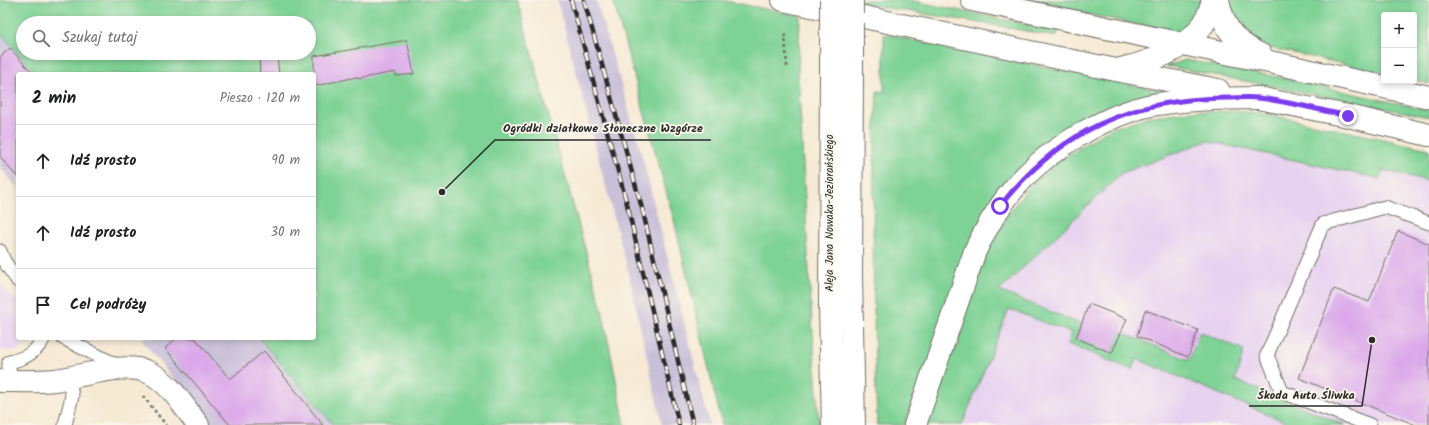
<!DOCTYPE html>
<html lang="pl">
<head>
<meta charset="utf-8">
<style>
  body { margin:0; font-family:Kalam,sans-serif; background:#f6f6f6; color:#202124 }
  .controls { position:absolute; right:12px; top:12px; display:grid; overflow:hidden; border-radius:4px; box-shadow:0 2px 6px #0003 }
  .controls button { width:36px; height:36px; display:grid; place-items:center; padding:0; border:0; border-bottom:1px solid #e0e0e0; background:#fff; color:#202124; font:20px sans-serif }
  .stop { position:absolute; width:12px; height:12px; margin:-9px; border:3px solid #7c3aed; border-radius:50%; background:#fff }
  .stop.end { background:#7c3aed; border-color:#fff; box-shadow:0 1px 4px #0008 }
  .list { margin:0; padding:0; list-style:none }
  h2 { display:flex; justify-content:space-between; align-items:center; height:52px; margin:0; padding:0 16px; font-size:17px }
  h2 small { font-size:13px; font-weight:400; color:#757577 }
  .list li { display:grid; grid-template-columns:26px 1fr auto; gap:12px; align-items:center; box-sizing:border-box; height:72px; padding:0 16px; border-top:1px solid #e0e0e0 }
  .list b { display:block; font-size:15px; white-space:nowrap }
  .list em { font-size:13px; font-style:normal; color:#757577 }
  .icon { flex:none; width:22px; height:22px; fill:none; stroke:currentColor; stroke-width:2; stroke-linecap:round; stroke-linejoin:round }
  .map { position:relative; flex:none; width:1429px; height:425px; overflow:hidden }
  .search { position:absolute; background:#fff; box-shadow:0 2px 6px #0003; left:16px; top:16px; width:300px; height:44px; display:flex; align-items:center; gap:10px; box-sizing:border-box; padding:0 14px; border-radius:22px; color:#757577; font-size:15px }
  .panel { position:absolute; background:#fff; box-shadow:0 2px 6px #0003; left:16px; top:72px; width:300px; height:268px; border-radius:4px }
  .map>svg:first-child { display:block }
  .built { fill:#e7d2f0 }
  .industrial { fill:#c8bfd8 }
  .green { fill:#7ed295; stroke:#547e60; fill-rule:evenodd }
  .building { fill:#daa7ea }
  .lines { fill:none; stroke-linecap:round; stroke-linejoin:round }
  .lane-casing { stroke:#726e66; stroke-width:15 }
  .street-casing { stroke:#726e66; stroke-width:24 }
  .secondary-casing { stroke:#726e66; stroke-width:24 }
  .primary-casing { stroke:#726e66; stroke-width:24 }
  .path { stroke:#726e66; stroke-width:2.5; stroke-dasharray:3 3; stroke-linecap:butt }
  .lane { stroke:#fff; stroke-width:13 }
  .street { stroke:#fff; stroke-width:22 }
  .secondary { stroke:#fff; stroke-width:22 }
  .primary { stroke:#fff; stroke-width:22 }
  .rail-casing { stroke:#2b2b2b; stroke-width:4.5 }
  .rail { stroke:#fbf7ec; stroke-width:3; stroke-dasharray:9; stroke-linecap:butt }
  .primary-bridge-casing { stroke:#726e66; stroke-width:24; stroke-linecap:butt }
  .primary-bridge { stroke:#fff; stroke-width:22 }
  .route { stroke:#7c3aed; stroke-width:5 }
  .labels { text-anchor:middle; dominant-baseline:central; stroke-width:3.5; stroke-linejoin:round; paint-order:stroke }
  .street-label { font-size:11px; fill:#2b2b2b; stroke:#fbf7ec }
  .leader { fill:none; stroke:#2b2b2b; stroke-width:1.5 }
  .callout-dot { fill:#2b2b2b; stroke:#fbf7ec; stroke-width:1.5 }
  .callout-label { font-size:12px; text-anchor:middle; font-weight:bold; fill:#2b2b2b; stroke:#fbf7ec; stroke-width:3.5; stroke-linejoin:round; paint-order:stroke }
</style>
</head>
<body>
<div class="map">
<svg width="1429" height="425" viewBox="0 0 1429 425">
  <rect width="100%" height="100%" fill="#fbf7ec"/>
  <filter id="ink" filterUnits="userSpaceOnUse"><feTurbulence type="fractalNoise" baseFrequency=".025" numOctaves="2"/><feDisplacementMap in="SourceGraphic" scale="8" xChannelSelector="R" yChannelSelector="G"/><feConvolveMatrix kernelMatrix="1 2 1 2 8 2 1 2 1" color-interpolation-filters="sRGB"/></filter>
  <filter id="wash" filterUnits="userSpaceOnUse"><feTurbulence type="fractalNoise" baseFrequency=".012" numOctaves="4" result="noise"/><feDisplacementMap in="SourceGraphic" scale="16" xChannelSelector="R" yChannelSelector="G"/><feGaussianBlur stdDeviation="0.9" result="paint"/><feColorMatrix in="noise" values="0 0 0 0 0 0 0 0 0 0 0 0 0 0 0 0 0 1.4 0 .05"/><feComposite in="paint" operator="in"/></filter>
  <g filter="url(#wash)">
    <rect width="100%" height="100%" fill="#f6ead5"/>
    <g class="built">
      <polygon points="1207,141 1380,179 1383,170 1429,181 1429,425 1345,425 1235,380 1200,332 1190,360 1122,332 1112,353 1076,338 1081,324 999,291 1122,173"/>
      <polygon points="0,283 18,303 18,338 29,338 17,351 0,350"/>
      <polygon points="1009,309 1072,333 1068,344 1133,370 1137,359 1293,425 962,425"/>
    </g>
    <g class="industrial">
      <polygon points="557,0 596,0 640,148 710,425 662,425 628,271"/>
      <polygon points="0,32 36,74 18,74 18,189 0,167"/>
      <polygon points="140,338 259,338 334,425 211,425"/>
    </g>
    <g class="green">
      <path d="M 0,0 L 517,0 L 602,310 L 625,425 L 334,425 L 259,338 L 314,338 L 314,74 L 36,74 L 0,32 ZM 23,23 L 309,23 L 309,53 L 23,53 Z"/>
      <polygon points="613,0 721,0 800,16 798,72 810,290 819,425 722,425 674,220"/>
      <path d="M 841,0 L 909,0 L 1058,31 L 1056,37 C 985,22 912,13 841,0 Z"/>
      <polygon points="1019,0 1203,0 1201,9 1184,34"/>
      <polygon points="1227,0 1429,0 1429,84 1414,80 1414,15 1384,15 1384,73 1266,47 1240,30"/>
      <path d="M 884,34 L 1167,92 L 1119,104 L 1087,119 L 1018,171 L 904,425 L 877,425 C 873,314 871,202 877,91 L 884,92 Z"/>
      <polygon points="1186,60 1273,76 1414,107 1429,110 1429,117 1167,66"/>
      <polygon points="1202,110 1203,112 1232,111 1262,113 1261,115 1272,115 1429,149 1429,181 1383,170 1380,179 1207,141 1122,173 999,291 1081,324 1076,338 1112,353 1121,332 1189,360 1200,332 1244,350 1235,380 1345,425 1293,425 1137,359 1133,370 1068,344 1072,333 1009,309 962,425 925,425 973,285 987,250 1005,218 1027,189 1056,163 1109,129 1151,116"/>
    </g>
    <g id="blocks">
      <g class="building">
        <polygon points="407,40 414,74 396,76 395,72 358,79 357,77 314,86 314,56"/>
        <polygon points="10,48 33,74 18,74 18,178 0,157 0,57"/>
        <polygon points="277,55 279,74 260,74 259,57"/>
        <polygon points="1398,231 1429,244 1429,425 1416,425 1299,378 1334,289 1369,302"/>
        <polygon points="1089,304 1127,319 1112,353 1076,338"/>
        <polygon points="1145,310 1198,330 1188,357 1137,336"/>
        <polygon points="177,338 195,338 230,379 264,351 323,425 230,425 165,348"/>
      </g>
    </g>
  </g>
  <g filter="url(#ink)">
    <use href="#blocks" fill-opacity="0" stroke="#726e66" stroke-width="1"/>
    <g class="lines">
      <g class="lane-casing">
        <g id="lane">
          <polyline points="0,251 4,261 18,281"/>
          <polyline points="63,338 120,367"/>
          <path d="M 9,381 L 9,362 C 24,359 36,353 44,338"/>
          <polyline points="65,425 72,396 69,378"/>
          <polyline points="1370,425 1282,392 1267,355 1323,224 1385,207 1429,223"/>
        </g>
      </g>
      <g class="street-casing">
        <path id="street" d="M 0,381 C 18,381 37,382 55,380 C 81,377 125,361 148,372 C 170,382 184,407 198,425"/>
      </g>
      <g class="secondary-casing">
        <g id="secondary">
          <polyline points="1279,64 1429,97"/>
          <polyline points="1258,98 1348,116 1429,135"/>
        </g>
      </g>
      <g class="primary-casing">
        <g id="primary">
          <polyline points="783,0 1116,70 1218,90"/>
          <polyline points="972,0 1279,64"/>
          <path d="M 1218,0 C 1224,29 1234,42 1261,55"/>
          <path d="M 1121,69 C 1150,62 1183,51 1202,26 C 1208,19 1210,8 1213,0"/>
          <polyline points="831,71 830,309 833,425"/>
          <polyline points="852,75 851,276 854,425"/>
          <path d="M 915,425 L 975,251 C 986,228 999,205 1017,185 C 1047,150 1107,114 1152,105 C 1187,99 1222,98 1258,98"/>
        </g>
      </g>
      <g class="path">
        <polyline points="785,34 787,67"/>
        <polyline points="143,396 166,425"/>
      </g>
      <use href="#lane" class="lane"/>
      <use href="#street" class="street"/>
      <use href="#secondary" class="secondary"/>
      <use href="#primary" class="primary"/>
      <g class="rail-casing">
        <g id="rail">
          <polyline points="571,0 627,204 679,425"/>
          <polyline points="584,0 643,212 693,425"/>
        </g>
      </g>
      <use href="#rail" class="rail"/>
      <g class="primary-bridge-casing">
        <g id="primary-bridge">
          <polyline points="831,71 831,0"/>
          <polyline points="852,75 852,0"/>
        </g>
      </g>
      <use href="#primary-bridge" class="primary-bridge"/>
    </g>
  </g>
  <g class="lines" filter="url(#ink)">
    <path class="route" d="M 1000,206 C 1059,131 1133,98 1227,98 C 1237,98 1248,97 1258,98 C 1287,101 1319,110 1348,116"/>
  </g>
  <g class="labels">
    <g class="street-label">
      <text transform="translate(830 213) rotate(-90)">Aleja Jana Nowaka-Jeziorańskiego</text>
    </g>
  </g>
  <path class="leader" d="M442 192L495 140H711M1372 340L1362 406H1249"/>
  <g class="callout-dot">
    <circle cx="442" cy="192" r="4"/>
    <circle cx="1372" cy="340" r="4"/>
  </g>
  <g class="callout-label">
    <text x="603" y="132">Ogródki działkowe Słoneczne Wzgórze</text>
    <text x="1306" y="399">Škoda Auto Śliwka</text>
  </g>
</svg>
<div class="controls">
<button>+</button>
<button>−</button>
</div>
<div class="stop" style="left:1000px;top:206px"></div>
<div class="stop end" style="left:1348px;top:116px"></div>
<div class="search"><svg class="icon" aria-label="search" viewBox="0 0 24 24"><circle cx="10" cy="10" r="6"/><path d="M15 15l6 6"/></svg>Szukaj tutaj</div>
<section class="panel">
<h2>2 min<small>Pieszo · 120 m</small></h2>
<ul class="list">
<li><svg class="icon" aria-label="ahead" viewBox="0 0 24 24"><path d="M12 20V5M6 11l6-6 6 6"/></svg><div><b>Idź prosto</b></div><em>90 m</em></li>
<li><svg class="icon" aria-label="ahead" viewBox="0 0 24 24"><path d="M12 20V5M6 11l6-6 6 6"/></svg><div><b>Idź prosto</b></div><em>30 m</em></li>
<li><svg class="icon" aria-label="arrive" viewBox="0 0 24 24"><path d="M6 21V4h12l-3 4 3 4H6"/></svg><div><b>Cel podróży</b></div></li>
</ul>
</section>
</div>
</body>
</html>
